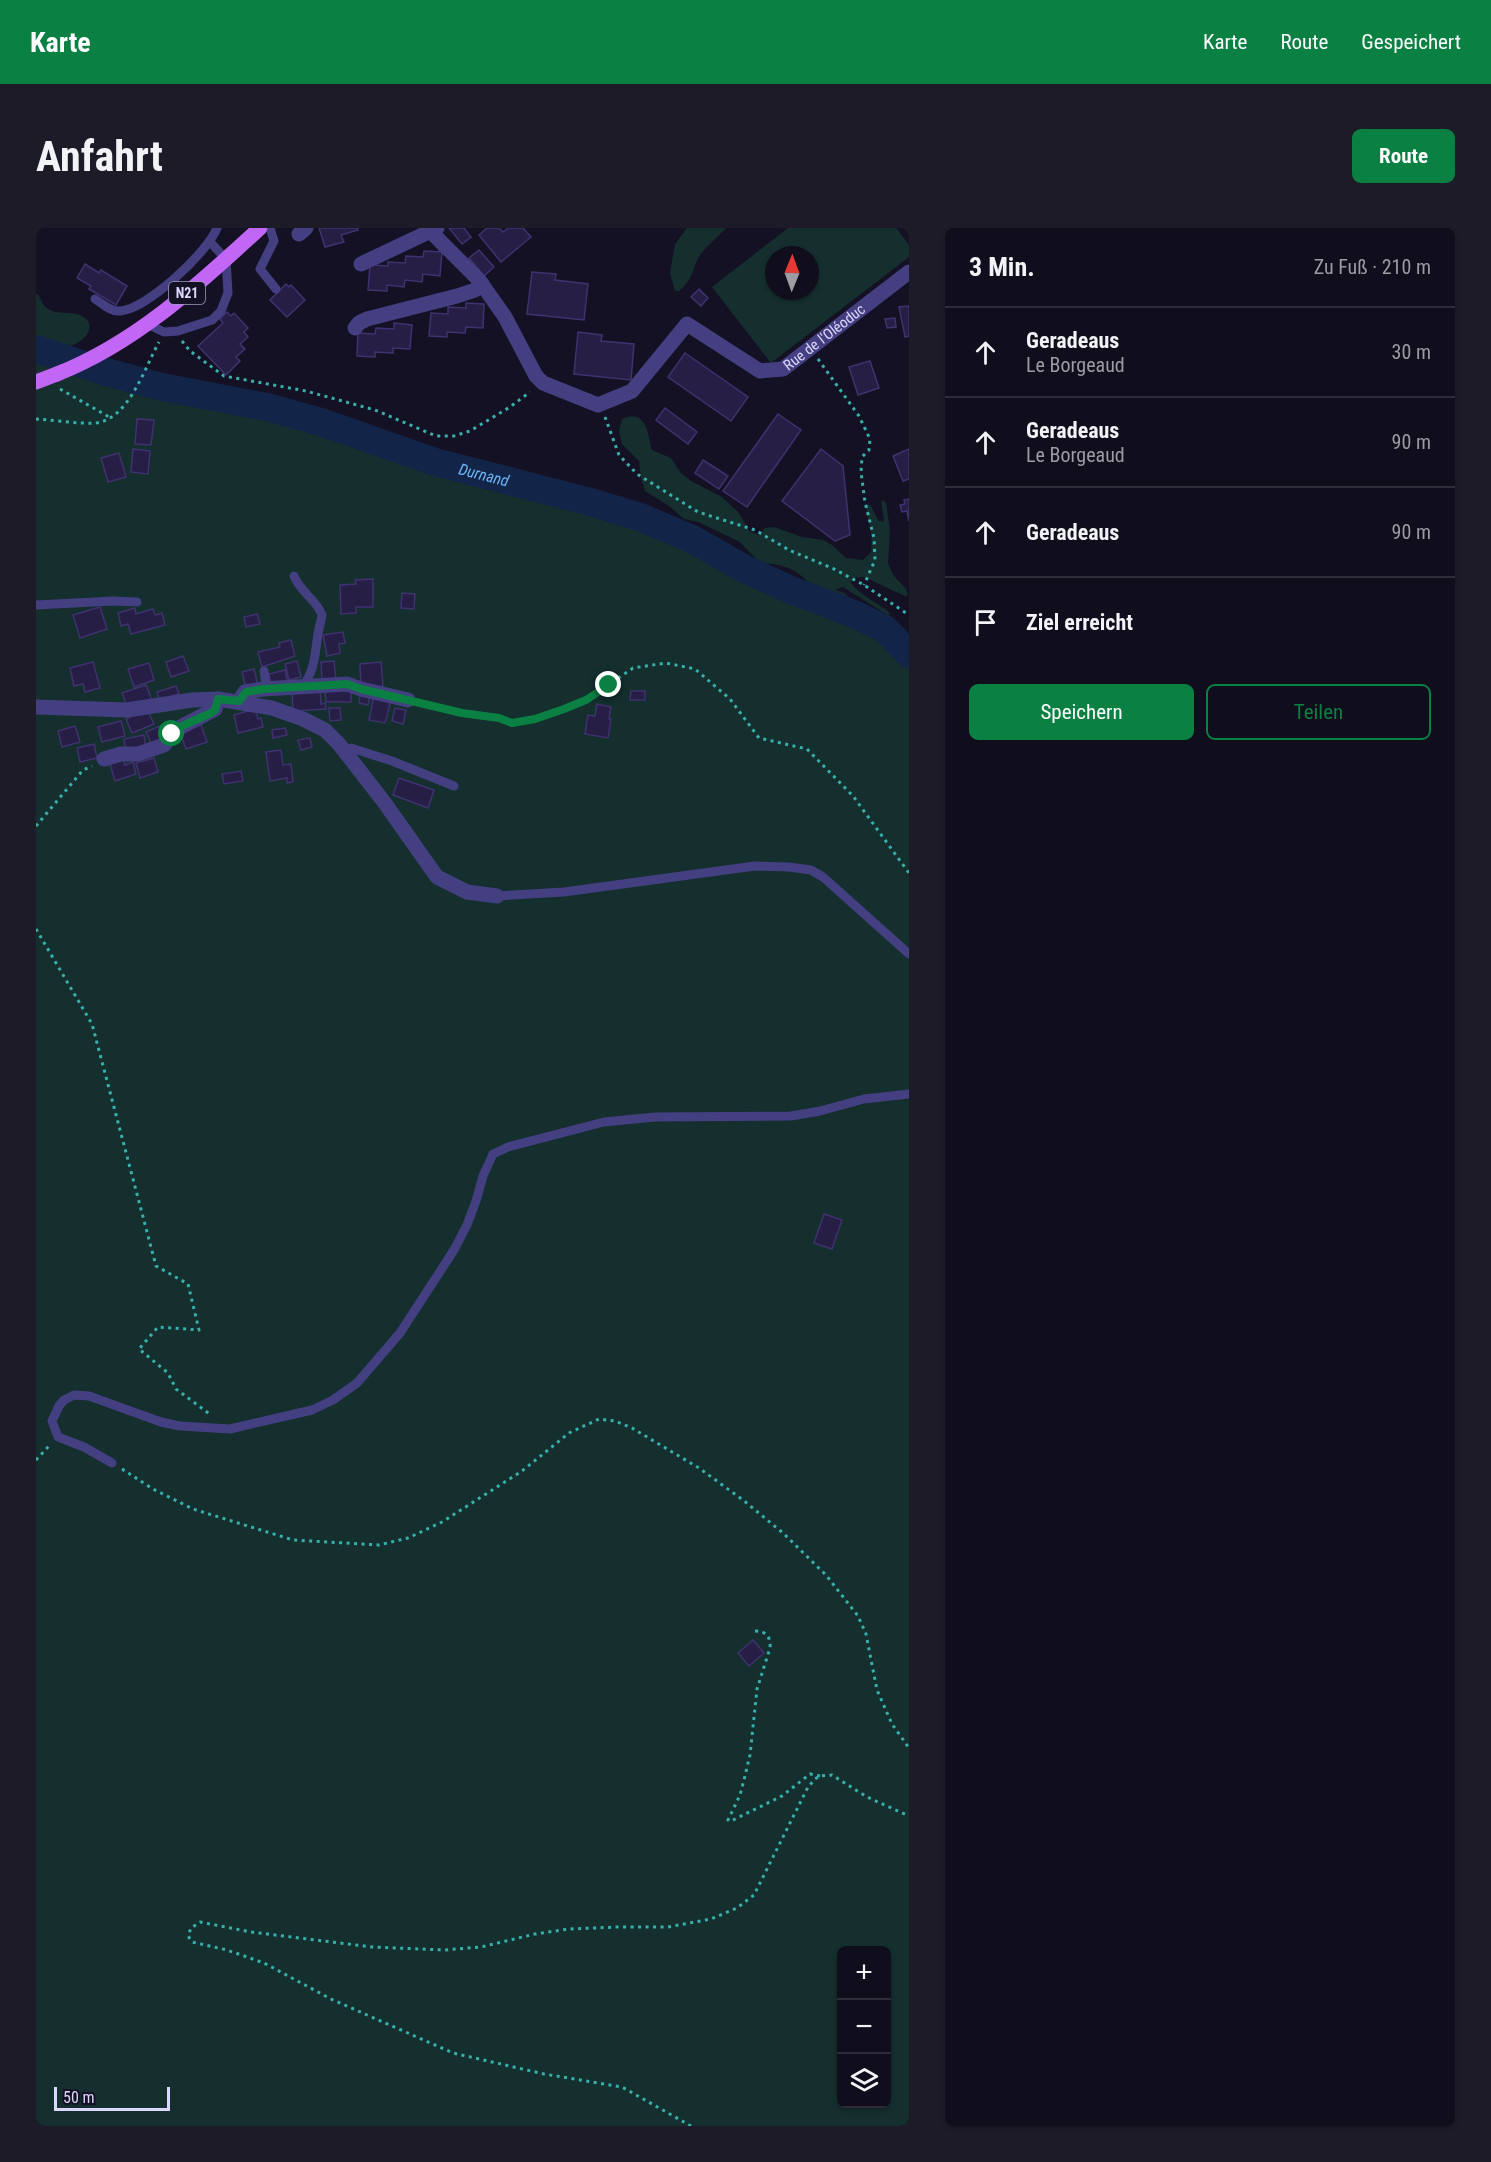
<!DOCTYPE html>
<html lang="de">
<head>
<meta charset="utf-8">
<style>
  body { margin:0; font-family:"Roboto Condensed",sans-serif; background:#1e1b29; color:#f1f3f6 }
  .controls { position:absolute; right:18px; bottom:18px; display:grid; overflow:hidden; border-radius:9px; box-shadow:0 2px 4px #0004 }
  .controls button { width:54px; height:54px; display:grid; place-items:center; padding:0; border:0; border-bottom:2px solid #302d3b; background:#100d1c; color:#f1f3f6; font:30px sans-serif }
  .compass { position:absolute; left:729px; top:18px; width:54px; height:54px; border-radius:50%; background:#100d1c; box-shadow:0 2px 4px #0004; rotate:1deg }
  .scale { position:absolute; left:18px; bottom:15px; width:116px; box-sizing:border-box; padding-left:6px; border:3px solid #dcd7fc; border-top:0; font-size:16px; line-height:21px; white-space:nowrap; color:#dcd7fc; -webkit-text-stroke:4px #151125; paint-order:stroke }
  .stop { position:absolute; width:18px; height:18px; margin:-14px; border:4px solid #0b8043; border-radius:50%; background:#fff }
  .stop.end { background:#0b8043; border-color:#fff; box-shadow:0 2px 6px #0008 }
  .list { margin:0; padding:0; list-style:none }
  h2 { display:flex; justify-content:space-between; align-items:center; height:78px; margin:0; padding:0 24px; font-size:26px }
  h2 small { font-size:20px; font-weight:400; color:#9c9ca3 }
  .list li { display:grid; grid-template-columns:39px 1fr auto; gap:18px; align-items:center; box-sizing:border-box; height:90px; padding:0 24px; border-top:2px solid #302d3b }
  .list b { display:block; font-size:22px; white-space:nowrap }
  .list p { margin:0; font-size:20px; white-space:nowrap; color:#9c9ca3 }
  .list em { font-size:20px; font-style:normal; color:#9c9ca3 }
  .actions { display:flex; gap:12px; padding:18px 24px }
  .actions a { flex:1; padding:14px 0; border:2px solid #0b8043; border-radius:9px; text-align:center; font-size:21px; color:#0b8043 }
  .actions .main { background:#0b8043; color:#fff }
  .icon { flex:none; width:33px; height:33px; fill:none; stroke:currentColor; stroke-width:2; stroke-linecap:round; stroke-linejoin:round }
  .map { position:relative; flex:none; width:873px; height:1898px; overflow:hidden; border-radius:9px }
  header { display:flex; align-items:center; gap:36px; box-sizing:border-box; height:84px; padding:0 30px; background:#0b8043; color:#fff }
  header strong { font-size:28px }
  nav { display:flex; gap:33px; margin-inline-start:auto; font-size:21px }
  .intro { display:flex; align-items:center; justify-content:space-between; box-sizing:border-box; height:144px; padding:0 36px }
  h1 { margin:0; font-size:42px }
  .button { padding:15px 27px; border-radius:9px; background:#0b8043; color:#fff; font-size:21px; font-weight:700 }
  main { display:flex; gap:36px; padding:0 36px }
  aside { flex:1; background:#100d1c; border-radius:9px; box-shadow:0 2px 4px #0004 }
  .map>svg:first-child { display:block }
  .green { fill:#142f2e; fill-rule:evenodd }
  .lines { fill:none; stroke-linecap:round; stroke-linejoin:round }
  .river { stroke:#122548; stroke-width:28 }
  .building { fill:#271e45; stroke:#3f326f; stroke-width:1.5 }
  .path { stroke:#38b0ab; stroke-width:3; stroke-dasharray:3 4.5; stroke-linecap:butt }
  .service { stroke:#433f81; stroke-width:9 }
  .minor { stroke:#433f81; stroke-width:15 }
  .primary { stroke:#c266f5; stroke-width:15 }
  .primary-bridge { stroke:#c266f5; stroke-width:15 }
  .route { stroke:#0b8043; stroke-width:8 }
  .labels { text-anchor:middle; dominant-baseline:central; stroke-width:4.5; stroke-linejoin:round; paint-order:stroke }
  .shield { fill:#151125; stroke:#a09cbc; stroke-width:1.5 }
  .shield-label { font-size:14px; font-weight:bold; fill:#dcd7fc }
  .street-label { font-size:15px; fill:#dcd7fc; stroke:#151125 }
  .water-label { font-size:16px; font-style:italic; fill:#6cb3f5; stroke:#151125 }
</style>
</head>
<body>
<header>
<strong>Karte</strong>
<nav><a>Karte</a><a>Route</a><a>Gespeichert</a></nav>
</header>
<div class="intro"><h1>Anfahrt</h1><a class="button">Route</a></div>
<main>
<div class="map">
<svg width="873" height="1898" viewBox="0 0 873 1898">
  <rect width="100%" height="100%" fill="#151125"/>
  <g class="green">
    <path d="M 651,0 L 690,0 C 682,9 669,19 663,29 C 655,43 657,52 643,63 L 639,63 L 634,45 L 639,16 Z"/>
    <path d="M 752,0 L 860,0 L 873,17 L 873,29 L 735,135 L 676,59 ZM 738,27 L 774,27 L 774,63 L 738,63 Z"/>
    <path d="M 2,66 C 5,72 7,78 12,81 C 21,87 34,83 44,87 C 66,97 46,118 28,119 C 18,119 9,116 0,114 L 0,67 Z"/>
    <path d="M 0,123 L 15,132 L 74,148 L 77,146 L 84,148 L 85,151 L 162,172 L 220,175 L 355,209 L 392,234 L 619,281 L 716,341 L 773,356 C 761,340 744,336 724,335 L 704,314 L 662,294 L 648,291 L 633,278 L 609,263 L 605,250 L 603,233 L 586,216 L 583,202 L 586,191 C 611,179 612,208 616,222 L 635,230 L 644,244 L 655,253 L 686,269 L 703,285 L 713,303 L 723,307 L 729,300 L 738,299 L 766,309 L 787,312 L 796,317 L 810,330 L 827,332 L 835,324 C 837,305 833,297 830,279 L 832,276 L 835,278 L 842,292 L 847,294 L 848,291 L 845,274 L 847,272 L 850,275 L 854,302 L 852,335 L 857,347 L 870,361 L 872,367 L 869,368 L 828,349 L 816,350 L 815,355 C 825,368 841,374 854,385 L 853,388 L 807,359 L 799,362 L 809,365 L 873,436 L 873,1898 L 0,1898 ZM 806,1722 L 850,1722 L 850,1876 L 806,1876 Z"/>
  </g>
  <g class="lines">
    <path class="river" id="s1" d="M 0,121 L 70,144 L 126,159 L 231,179 L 285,194 L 399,234 L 551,273 L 604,289 L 656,311 L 709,341 L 755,362 L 818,386 L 849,401 L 873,426"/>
  </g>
  <g class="building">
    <polygon points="283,0 322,0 322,2 305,7 308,14 289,19"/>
    <polygon points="413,0 428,0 435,9 426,16"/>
    <polygon points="451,0 463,0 467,4 472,0 487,0 495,9 465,34 443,7"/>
    <polygon points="443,22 458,39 448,48 433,30"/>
    <polygon points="388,23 406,24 404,48 387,46 386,54 369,52 368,59 351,57 351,63 332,62 334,37 352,38 352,34 369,35 370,28 387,29"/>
    <polygon points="49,36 63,45 65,42 91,58 80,77 53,61 55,58 41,50"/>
    <polygon points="496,44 520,46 519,52 552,56 548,92 491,86"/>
    <polygon points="250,56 253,59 255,57 269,72 251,89 234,72"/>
    <polygon points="663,61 672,70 665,78 655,69"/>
    <polygon points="430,75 448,76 447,100 430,99 429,105 411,104 411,109 393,108 395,85 412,86 412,79 430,80"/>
    <polygon points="873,78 873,108 869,109 863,79"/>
    <polygon points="191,84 195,88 198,85 212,100 208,104 212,109 204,116 209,121 200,129 204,133 190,147 162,118 187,95 184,91"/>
    <polygon points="859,90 860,99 851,100 849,91"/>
    <polygon points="358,95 376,97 374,121 357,120 357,125 339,124 339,129 321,128 322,105 339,106 340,100 358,101"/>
    <polygon points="542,104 566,107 565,113 598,116 595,152 538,146"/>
    <polygon points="649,125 712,169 695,193 632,149"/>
    <polygon points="834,133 843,160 822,167 813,139"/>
    <polygon points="629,180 661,204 652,216 620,192"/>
    <polygon points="742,186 765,202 711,279 687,263"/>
    <polygon points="101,191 118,192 115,217 99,216"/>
    <polygon points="97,221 114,223 112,246 95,244"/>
    <polygon points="785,221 807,238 814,307 799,313 746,273"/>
    <polygon points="873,221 873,251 867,253 857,228"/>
    <polygon points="83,225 90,249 72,254 65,230"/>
    <polygon points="667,232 692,248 683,261 659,245"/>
    <polygon points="873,271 873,293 871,283 866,284 864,277 869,276 868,272"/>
    <polygon points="337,351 337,379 320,379 320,385 305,386 304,357 320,356 319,352"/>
    <polygon points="366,365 379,366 378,381 365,380"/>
    <polygon points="64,379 71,401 44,410 37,387"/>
    <polygon points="99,380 100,386 117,381 119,387 126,385 129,397 95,406 92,396 85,398 82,385"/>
    <polygon points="221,386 224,396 210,399 208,389"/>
    <polygon points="307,404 309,415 303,416 304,425 291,428 287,407"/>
    <polygon points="255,412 259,428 226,439 222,424 244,419 243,415"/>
    <polygon points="147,428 153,443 135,449 130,434"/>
    <polygon points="261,433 265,449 253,452 249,436"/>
    <polygon points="298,433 300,452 286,453 285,434"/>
    <polygon points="57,434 64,460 49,464 47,456 38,458 34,440"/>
    <polygon points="345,434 347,458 325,459 324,436"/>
    <polygon points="113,435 118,452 98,459 92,441"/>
    <polygon points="218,441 222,458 210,461 206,444"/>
    <polygon points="249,442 252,455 235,458 233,446"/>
    <polygon points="110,457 116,473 92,481 86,465"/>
    <polygon points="140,458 143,466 123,472 121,464"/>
    <polygon points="315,459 315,474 290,474 289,461"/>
    <polygon points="284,461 285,476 289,475 290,481 257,483 256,462"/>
    <polygon points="595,463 609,463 609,472 594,472"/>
    <polygon points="324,466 334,467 332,477 323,475"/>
    <polygon points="338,468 355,472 349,495 333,492"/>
    <polygon points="561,476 575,479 573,491 575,491 572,510 549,506 552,487 559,488"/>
    <polygon points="293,480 304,480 305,492 294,493"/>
    <polygon points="359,480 370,482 367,496 356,493"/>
    <polygon points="111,481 118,496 96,505 90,491"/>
    <polygon points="219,481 222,491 225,490 227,499 202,505 198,487"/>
    <polygon points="85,493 89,508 66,514 62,499"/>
    <polygon points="165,497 171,514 150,521 144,504"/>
    <polygon points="39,498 44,514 26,519 22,503"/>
    <polygon points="124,498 131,512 117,519 110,504"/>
    <polygon points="249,500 251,507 237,510 236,502"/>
    <polygon points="108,507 110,520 90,524 88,511"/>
    <polygon points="274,510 276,519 265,522 262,512"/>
    <polygon points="58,516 61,530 44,534 41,520"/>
    <polygon points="245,522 247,537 255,536 257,554 251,555 251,550 234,553 230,524"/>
    <polygon points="86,529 89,537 97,534 100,546 79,553 73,533"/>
    <polygon points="118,530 122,544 104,550 100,535"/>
    <polygon points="205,543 207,553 188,556 186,546"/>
    <polygon points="363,550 398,562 392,580 357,567"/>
    <polygon points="788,986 806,992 796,1021 778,1015"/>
    <polygon points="717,1412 728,1425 713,1438 702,1425"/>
  </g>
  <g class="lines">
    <g class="path">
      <polyline points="146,113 154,123 188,148 270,163 339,182 400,208 418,208 434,203 474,179 494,164"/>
      <polyline points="782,131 823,188 834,211 833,222 826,229 825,244 829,274 838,310 839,332 828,357"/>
      <polyline points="24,161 75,190"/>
      <polyline points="569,189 583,227 601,246 662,284 719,302 753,322 798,341 828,357 873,387"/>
      <path d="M 0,191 C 19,192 41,196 60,195 C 93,191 109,139 123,114"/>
      <polyline points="385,475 426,485 463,491 475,495 499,491 550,472 597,440 630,435 659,441 694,471 723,510 771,521 817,568 873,645"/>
      <polyline points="0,598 47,542 56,538"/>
      <polyline points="0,701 56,796 120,1038 152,1056 163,1102 122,1099 103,1121 132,1145 140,1161 175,1187"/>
      <polyline points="0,1232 14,1217"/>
      <polyline points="86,1241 117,1261 157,1281 257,1312 343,1317 372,1310 406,1294 486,1243 533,1205 563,1191 579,1193 596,1200 663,1240 707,1272 747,1305 790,1347 822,1388 830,1406 841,1462 856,1496 873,1520"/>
      <path d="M 719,1403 C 730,1403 735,1409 734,1420 L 721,1461 L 714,1527 L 708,1552 L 704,1567 L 692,1592 L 695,1593 L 746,1568 L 774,1546 L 784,1548"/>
      <polyline points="655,1898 586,1859 508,1846 417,1825 295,1771 228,1735 191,1722 156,1714 152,1708 155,1700 164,1694 215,1704 336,1719 408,1722 445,1719 499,1706 533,1701 582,1699 632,1699 675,1691 701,1680 718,1667 772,1559 779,1551 784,1548 796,1547 831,1569 873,1588"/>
    </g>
    <g class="service">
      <polyline points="234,0 238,13 224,41 240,61"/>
      <path d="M 59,71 C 67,76 75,84 84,83 C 111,81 171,25 181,0"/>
      <polyline points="111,96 128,104 142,103 176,92 185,83 192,65 190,31 174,14"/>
      <path d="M 258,348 C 264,364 280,371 286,387 C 285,393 283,400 282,406 C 279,425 279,442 267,458"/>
      <polyline points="0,377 77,373 101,374"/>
      <polyline points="228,443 231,461"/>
      <polyline points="308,522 315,520 356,533 418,558"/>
      <polyline points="461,668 528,664 719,638 753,639 775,642 787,649 873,726"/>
      <polyline points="76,1235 48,1219 22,1209 16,1193 23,1178 28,1172 38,1167 53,1168 125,1194 144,1198 194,1201 276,1182 297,1172 321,1155 364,1105 418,1022 431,997 440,973 447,948 457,926 472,919 568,894 619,889 755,888 784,883 828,871 873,866"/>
    </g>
    <g class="minor">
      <path id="s2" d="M 391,0 L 443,52 L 469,89 L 500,148 L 507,155 L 562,177 L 596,163 L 651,96 L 724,143 L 747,141 L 873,44"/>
      <polyline points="263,6 270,0"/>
      <polyline points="325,36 401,0"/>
      <polyline points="319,100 323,95 331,91 421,68 439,62 446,56"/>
      <polyline points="203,473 209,464 227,461 311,456 325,461 372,472"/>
      <polyline points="0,479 91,482 156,472 182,471 236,480 267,491 289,502 303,516 348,574 401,649 431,664 461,668"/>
      <polyline points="68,531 85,526 102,526 128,517 139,502 179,481 182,471"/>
    </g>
    <path class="primary" d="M 21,146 C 100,115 163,56 224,0"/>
    <polyline class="primary-bridge" points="0,154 21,146"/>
  </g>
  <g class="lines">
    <polyline class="route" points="136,506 146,498 175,485 179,482 182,471 203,473 210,464 227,461 311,456 325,461 426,485 463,490 476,495 499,491 528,481 550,472 573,457"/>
  </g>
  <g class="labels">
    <rect class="shield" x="133" y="54" width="36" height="22" rx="4.5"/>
    <g class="shield-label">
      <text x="151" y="65">N21</text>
    </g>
    <g class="street-label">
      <text stroke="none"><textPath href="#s2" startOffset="540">Rue de l'Oléoduc</textPath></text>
    </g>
    <g class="water-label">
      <text stroke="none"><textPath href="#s1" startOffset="466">Durnand</textPath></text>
    </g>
  </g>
</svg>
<div class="controls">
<button>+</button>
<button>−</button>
<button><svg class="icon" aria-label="layers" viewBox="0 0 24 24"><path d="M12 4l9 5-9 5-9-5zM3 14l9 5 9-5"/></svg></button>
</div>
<svg class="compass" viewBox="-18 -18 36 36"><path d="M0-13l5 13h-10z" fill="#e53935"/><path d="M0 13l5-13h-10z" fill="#9c9ca3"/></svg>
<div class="scale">50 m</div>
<div class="stop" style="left:136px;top:506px"></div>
<div class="stop end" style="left:573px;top:457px"></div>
</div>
<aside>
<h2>3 Min.<small>Zu Fuß · 210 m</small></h2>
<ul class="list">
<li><svg class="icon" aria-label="ahead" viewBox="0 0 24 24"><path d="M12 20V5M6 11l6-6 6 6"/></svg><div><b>Geradeaus</b><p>Le Borgeaud</p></div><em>30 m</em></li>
<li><svg class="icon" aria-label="ahead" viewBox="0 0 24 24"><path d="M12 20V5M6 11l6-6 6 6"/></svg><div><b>Geradeaus</b><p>Le Borgeaud</p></div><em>90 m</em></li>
<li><svg class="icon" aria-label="ahead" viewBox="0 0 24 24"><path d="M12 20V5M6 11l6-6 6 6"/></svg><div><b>Geradeaus</b></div><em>90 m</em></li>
<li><svg class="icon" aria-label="arrive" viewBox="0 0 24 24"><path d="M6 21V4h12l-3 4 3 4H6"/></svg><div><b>Ziel erreicht</b></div></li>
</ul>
<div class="actions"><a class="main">Speichern</a><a>Teilen</a></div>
</aside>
</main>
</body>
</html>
